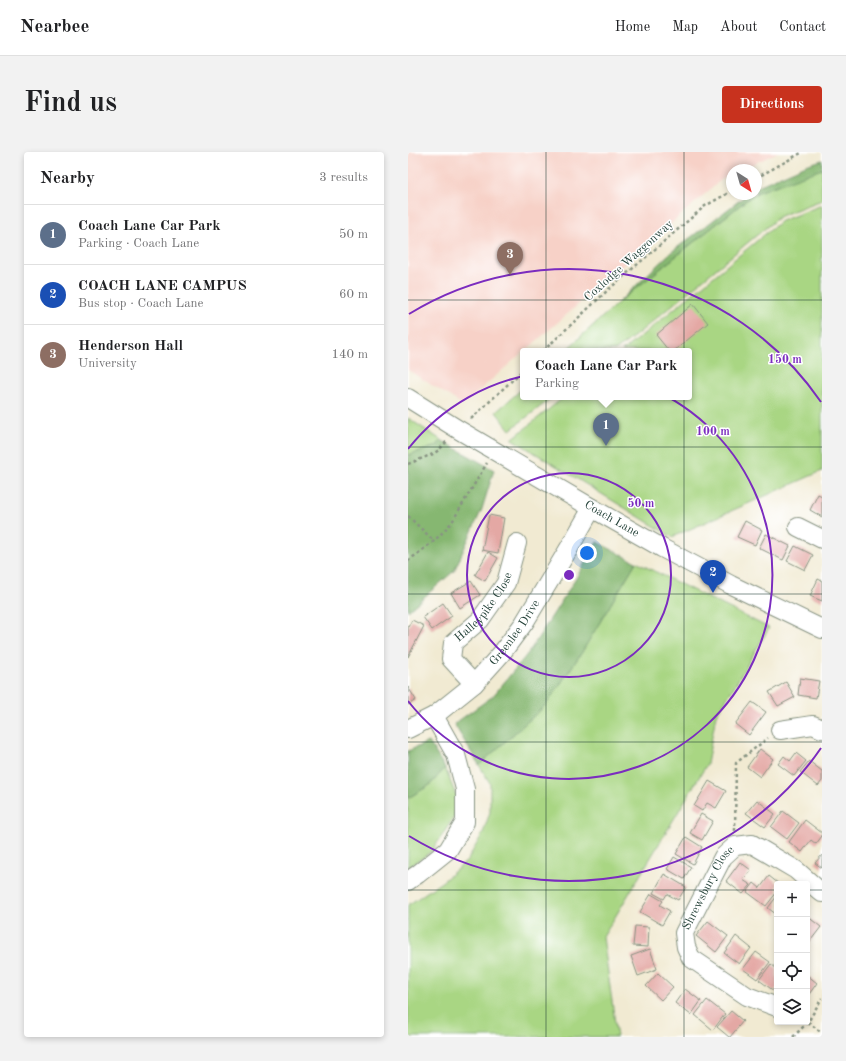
<!DOCTYPE html>
<html lang="en">
<head>
<meta charset="utf-8">
<style>
  body { margin:0; font-family:"Old Standard TT",serif; background:#f2f2f2; color:#202124 }
  .controls { position:absolute; right:12px; bottom:12px; display:grid; overflow:hidden; border-radius:4px; box-shadow:0 2px 6px #0003 }
  .controls button { width:36px; height:36px; display:grid; place-items:center; padding:0; border:0; border-bottom:1px solid #e0e0e0; background:#fff; color:#202124; font:20px sans-serif }
  .compass { position:absolute; left:318px; top:12px; width:36px; height:36px; border-radius:50%; background:#fff; box-shadow:0 2px 6px #0003; rotate:143deg }
  .you { position:absolute; left:179px; top:401px; width:14px; height:14px; margin:-10px; border:3px solid #fff; border-radius:50%; background:#1a73e8; box-shadow:0 0 0 6px #1a73e833 }
  .badge { display:grid; place-items:center; width:26px; height:26px; border-radius:50%; background:#c8321e; color:#fff; font-size:13px; font-weight:700 }
  .pin { position:absolute; translate:-50% -33px; filter:drop-shadow(0 1px 2px #0008) }
  .pin::after { content:''; position:absolute; top:21px; width:14px; height:12px; background:inherit; clip-path:polygon(0 0,100% 0,50% 100%) }
  .popup { position:absolute; left:112px; top:196px; width:172px; height:52px; box-sizing:border-box; display:grid; place-content:center; border-radius:4px; background:#fff; filter:drop-shadow(0 1px 3px #0005); font-size:13px; white-space:nowrap; color:#757577 }
  .popup b { font-size:15px; color:#202124 }
  .popup::after { content:''; position:absolute; left:50%; top:100%; margin-left:-8px; border:8px solid transparent; border-top-color:#fff }
  .list { margin:0; padding:0; list-style:none }
  h2 { display:flex; justify-content:space-between; align-items:center; height:52px; margin:0; padding:0 16px; font-size:17px }
  h2 small { font-size:13px; font-weight:400; color:#757577 }
  .list li { display:grid; grid-template-columns:26px 1fr auto; gap:12px; align-items:center; box-sizing:border-box; height:60px; padding:0 16px; border-top:1px solid #e0e0e0 }
  .list b { display:block; font-size:15px; white-space:nowrap }
  .list p { margin:0; font-size:13px; white-space:nowrap; color:#757577 }
  .list em { font-size:13px; font-style:normal; color:#757577 }
  .icon { flex:none; width:22px; height:22px; fill:none; stroke:currentColor; stroke-width:2; stroke-linecap:round; stroke-linejoin:round }
  .map { position:relative; flex:none; width:414px; height:885px; overflow:hidden; border-radius:4px }
  header { display:flex; align-items:center; gap:24px; box-sizing:border-box; height:56px; padding:0 20px; background:#fff; border-bottom:1px solid #e0e0e0 }
  header strong { font-size:19px }
  nav { display:flex; gap:22px; margin-inline-start:auto; font-size:14px }
  .intro { display:flex; align-items:center; justify-content:space-between; box-sizing:border-box; height:96px; padding:0 24px }
  h1 { margin:0; font-size:28px }
  .button { padding:10px 18px; border-radius:4px; background:#c8321e; color:#fff; font-size:14px; font-weight:700 }
  main { display:flex; gap:24px; padding:0 24px }
  aside { flex:1; background:#fff; border-radius:4px; box-shadow:0 2px 6px #0003 }
  .map>svg:first-child { display:block }
  .built { fill:#f7d1c7 }
  .green { fill:#a9d683; stroke:#648a5c }
  .forest { fill:#86b771; stroke:#527a52 }
  .building { fill:#e4a8a4 }
  .lines { fill:none; stroke-linecap:round; stroke-linejoin:round }
  .minor-casing { stroke:#889483; stroke-width:20 }
  .path { stroke:#889483; stroke-width:2.5; stroke-dasharray:3 3; stroke-linecap:butt }
  .minor { stroke:#fff; stroke-width:18 }
  .grid { fill:none; stroke:#1f3d34; stroke-width:1; stroke-opacity:0.55 }
  .ring { fill:none; stroke:#7b2cbf; stroke-width:2 }
  .labels { text-anchor:middle; dominant-baseline:central; stroke-width:3; stroke-linejoin:round; paint-order:stroke }
  .street-label { font-size:12px; fill:#1f3d34; stroke:#fff }
  .centre { fill:#7b2cbf; stroke:#fff; stroke-width:2 }
  .ring-label { font-size:12px; text-anchor:middle; font-weight:bold; fill:#7b2cbf; stroke:#fff; stroke-width:3; stroke-linejoin:round; paint-order:stroke }
</style>
</head>
<body>
<header>
<strong>Nearbee</strong>
<nav><a>Home</a><a>Map</a><a>About</a><a>Contact</a></nav>
</header>
<div class="intro"><h1>Find us</h1><a class="button">Directions</a></div>
<main>
<aside>
<h2>Nearby<small>3 results</small></h2>
<ul class="list">
<li><span class="badge" style="background:#5c6f8a">1</span><div><b>Coach Lane Car Park</b><p>Parking · Coach Lane</p></div><em>50 m</em></li>
<li><span class="badge" style="background:#1a4fb4">2</span><div><b>COACH LANE CAMPUS</b><p>Bus stop · Coach Lane</p></div><em>60 m</em></li>
<li><span class="badge" style="background:#8d6e63">3</span><div><b>Henderson Hall</b><p>University</p></div><em>140 m</em></li>
</ul>
</aside>
<div class="map">
<svg width="414" height="885" viewBox="0 0 414 885">
  <rect width="100%" height="100%" fill="#fff"/>
  <filter id="ink" filterUnits="userSpaceOnUse"><feTurbulence type="fractalNoise" baseFrequency=".025" numOctaves="2"/><feDisplacementMap in="SourceGraphic" scale="8" xChannelSelector="R" yChannelSelector="G"/><feConvolveMatrix kernelMatrix="1 2 1 2 8 2 1 2 1" color-interpolation-filters="sRGB"/></filter>
  <filter id="wash" filterUnits="userSpaceOnUse"><feTurbulence type="fractalNoise" baseFrequency=".012" numOctaves="4" result="noise"/><feDisplacementMap in="SourceGraphic" scale="16" xChannelSelector="R" yChannelSelector="G"/><feGaussianBlur stdDeviation="0.9" result="paint"/><feColorMatrix in="noise" values="0 0 0 0 0 0 0 0 0 0 0 0 0 0 0 0 0 1.4 0 .05"/><feComposite in="paint" operator="in"/></filter>
  <g filter="url(#wash)">
    <rect width="100%" height="100%" fill="#f1ead2"/>
    <polygon class="built" points="0,0 370,0 333,18 324,18 324,22 313,28 117,199 115,199 115,200 55,253 0,218"/>
    <g class="green">
      <polygon points="414,16 414,48 372,64 233,179 207,199 157,199 212,149 346,42 348,42 350,39"/>
      <polygon points="414,53 414,319 264,385 104,287 156,245 281,245 281,199 214,199 243,176 373,69"/>
      <polygon points="115,236 115,245 145,245 102,278 88,260"/>
      <polygon points="0,266 33,288 29,294 0,303"/>
      <polygon points="228,410 361,476 320,545 308,563 299,612 195,785 209,885 0,885 0,753 35,729 59,709 75,681 82,660 82,631 71,613 138,553 174,500"/>
      <polygon points="37,616 49,646 46,665 24,699 0,716 0,646 22,633"/>
    </g>
    <g class="forest">
      <polygon points="414,8 414,17 348,41 348,36 350,34 398,13"/>
      <polygon points="340,42 346,42 212,149 262,101"/>
      <polygon points="33,288 86,318 74,357 46,419 0,459 0,303 29,294"/>
      <polygon points="189,390 228,410 174,500 138,553 71,613 46,572 85,544 121,500 167,428"/>
      <polygon points="21,590 37,616 22,633 0,646 0,599"/>
    </g>
    <g id="blocks">
      <g class="building">
        <polygon points="285,152 300,171 266,199 261,199 248,183"/>
        <polygon points="410,342 414,344 414,365 402,358"/>
        <polygon points="81,363 96,366 90,401 74,398"/>
        <polygon points="337,369 354,378 347,393 329,385"/>
        <polygon points="358,382 382,394 375,408 351,396"/>
        <polygon points="387,394 405,403 397,418 379,409"/>
        <polygon points="80,400 90,406 77,429 67,423"/>
        <polygon points="410,427 414,429 414,449 402,444"/>
        <polygon points="63,429 72,443 52,456 43,441"/>
        <polygon points="35,451 44,464 24,478 15,465"/>
        <polygon points="4,468 16,474 0,505 0,475"/>
        <polygon points="392,526 411,529 408,546 390,543"/>
        <polygon points="378,530 387,545 370,554 361,540"/>
        <polygon points="0,535 8,548 0,553"/>
        <polygon points="344,550 358,560 341,583 327,572"/>
        <polygon points="352,597 365,607 352,625 339,615"/>
        <polygon points="388,601 398,609 386,624 370,612 376,604 382,609"/>
        <polygon points="401,609 414,619 414,629 410,634 392,620"/>
        <polygon points="301,629 318,639 308,656 299,651 294,659 286,654"/>
        <polygon points="349,648 367,662 357,675 338,661"/>
        <polygon points="375,659 391,671 379,687 363,675"/>
        <polygon points="293,662 305,669 294,688 282,681"/>
        <polygon points="397,668 414,681 414,684 408,692 403,688 394,700 381,690"/>
        <polygon points="278,685 294,695 285,712 268,702"/>
        <polygon points="414,703 414,716 407,711"/>
        <polygon points="266,705 283,715 276,727 259,717"/>
        <polygon points="332,710 343,718 335,728 343,733 335,742 318,729"/>
        <polygon points="256,722 278,735 270,748 259,742 256,747 245,741"/>
        <polygon points="361,724 371,732 369,732 369,740 358,754 339,740 346,731 352,736"/>
        <polygon points="243,742 255,749 252,753 262,759 254,773 232,760"/>
        <polygon points="369,744 369,763 360,756"/>
        <polygon points="399,764 413,775 400,792 399,791"/>
        <polygon points="300,769 320,784 308,800 288,784"/>
        <polygon points="227,774 241,775 240,795 225,794"/>
        <polygon points="328,784 343,796 331,812 316,801"/>
        <polygon points="242,797 249,817 230,824 223,804"/>
        <polygon points="348,800 362,810 349,827 335,817"/>
        <polygon points="363,812 369,817 369,836 366,839 351,828"/>
        <polygon points="250,821 265,835 253,848 238,834"/>
        <polygon points="399,823 409,831 399,845"/>
        <polygon points="277,837 293,849 283,863 267,851"/>
        <polygon points="299,848 317,862 305,878 287,863"/>
        <polygon points="323,859 335,869 322,885 321,885 309,875"/>
      </g>
    </g>
  </g>
  <g filter="url(#ink)">
    <use href="#blocks" fill-opacity="0" stroke="#889483" stroke-width="1"/>
    <g class="lines">
      <g class="minor-casing">
        <g id="minor">
          <path id="s1" d="M 0,246 L 51,278 L 184,356 L 254,396 L 323,433 L 414,477"/>
          <polyline points="390,375 414,387"/>
          <path id="s2" d="M 66,532 L 43,507 L 45,491 L 72,468 L 98,431 L 109,391"/>
          <path id="s3" d="M 0,577 L 26,564 L 66,532 L 93,502 L 116,471 L 160,398 L 184,356"/>
          <polyline points="372,578 405,573 414,577"/>
          <polyline points="0,729 10,722 40,698 57,670 57,637 48,603 26,564"/>
          <path id="s4" d="M 369,855 L 339,844 L 283,806 L 278,795 L 276,781 L 315,705 L 327,694 L 344,692 L 356,699 L 388,718 L 414,741"/>
        </g>
      </g>
      <g class="path">
        <polyline points="348,26 395,0"/>
        <polyline points="135,199 201,137 297,54 324,39"/>
        <polyline points="63,267 115,218"/>
        <polyline points="0,312 25,302 31,298 40,288"/>
        <polyline points="0,364 26,389"/>
        <polyline points="0,409 26,389 35,380 44,370 79,311"/>
        <polyline points="327,679 328,611 360,586"/>
        <polyline points="400,870 414,881"/>
        <polyline points="385,885 400,870 414,846"/>
      </g>
      <use href="#minor" class="minor"/>
    </g>
  </g>
  <path class="grid" d="M 138,0 L 138,885M 276,0 L 276,885M 0,148 L 414,148M 0,295 L 414,295M 0,442 L 414,442M 0,590 L 414,590M 0,738 L 369,738M 399,738 L 414,738"/>
  <g class="ring">
    <circle cx="161" cy="423" r="102"/>
    <path d="M0 297A204 204 0 1 1 0 549"/>
    <path d="M413 596A306 306 0 0 1 1 684M1 162A306 306 0 0 1 413 250"/>
  </g>
  <g class="labels">
    <g class="street-label">
      <text transform="translate(221 109) rotate(-42)">Coxlodge Waggonway</text>
      <text stroke="none"><textPath href="#s1" startOffset="237">Coach Lane</textPath></text>
      <text stroke="none"><textPath href="#s2" startOffset="98">Halleypike Close</textPath></text>
      <text stroke="none"><textPath href="#s3" startOffset="146">Greenlee Drive</textPath></text>
      <text stroke="none"><textPath href="#s4" startOffset="177">Shrewsbury Close</textPath></text>
    </g>
  </g>
  <circle cx="161" cy="423" r="6" class="centre"/>
  <g class="ring-label">
    <text x="377" y="211">150 m</text>
    <text x="305" y="283">100 m</text>
    <text x="233" y="355">50 m</text>
  </g>
</svg>
<div class="controls">
<button>+</button>
<button>−</button>
<button><svg class="icon" aria-label="locate" viewBox="0 0 24 24"><circle cx="12" cy="12" r="6"/><path d="M12 2v4M12 18v4M2 12h4M18 12h4"/></svg></button>
<button><svg class="icon" aria-label="layers" viewBox="0 0 24 24"><path d="M12 4l9 5-9 5-9-5zM3 14l9 5 9-5"/></svg></button>
</div>
<svg class="compass" viewBox="-18 -18 36 36"><path d="M0-13l5 13h-10z" fill="#e53935"/><path d="M0 13l5-13h-10z" fill="#757577"/></svg>
<div class="you"></div>
<div class="pin badge" style="left:198px;top:294px;background:#5c6f8a">1</div>
<div class="popup"><b>Coach Lane Car Park</b>Parking</div>
<div class="pin badge" style="left:305px;top:441px;background:#1a4fb4">2</div>
<div class="pin badge" style="left:102px;top:123px;background:#8d6e63">3</div>
</div>
</main>
</body>
</html>
